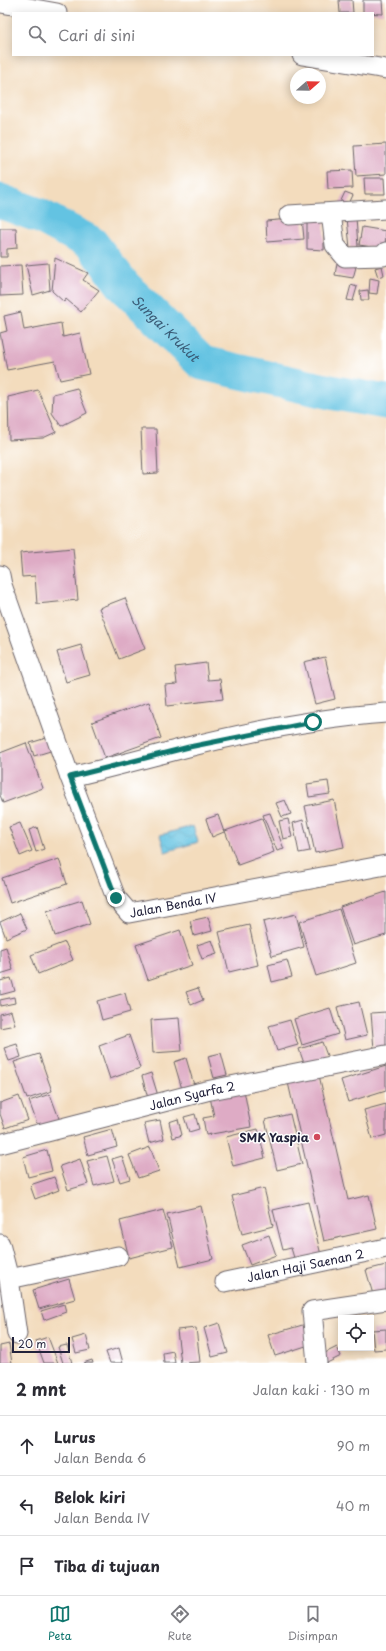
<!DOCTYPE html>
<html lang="id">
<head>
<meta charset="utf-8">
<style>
  body { margin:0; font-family:"Playpen Sans",sans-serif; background:#f7f7f7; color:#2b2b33 }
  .controls { position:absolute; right:12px; bottom:12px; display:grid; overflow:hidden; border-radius:0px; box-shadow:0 2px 10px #0003 }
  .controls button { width:36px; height:36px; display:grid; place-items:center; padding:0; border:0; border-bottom:1px solid #e1e1e2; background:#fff; color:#2b2b33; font:20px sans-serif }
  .compass { position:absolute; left:290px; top:68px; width:36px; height:36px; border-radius:50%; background:#fff; box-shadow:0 2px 10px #0003; rotate:70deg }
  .scale { position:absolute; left:12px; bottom:10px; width:58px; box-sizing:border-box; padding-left:4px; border:2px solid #22223b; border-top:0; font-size:11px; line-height:14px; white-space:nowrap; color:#22223b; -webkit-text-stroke:3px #fff; paint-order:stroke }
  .stop { position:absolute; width:12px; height:12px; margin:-9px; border:3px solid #0f766e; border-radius:50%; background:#fff }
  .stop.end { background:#0f766e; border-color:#fff; box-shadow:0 1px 4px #0008 }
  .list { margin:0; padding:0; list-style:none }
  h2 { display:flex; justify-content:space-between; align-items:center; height:52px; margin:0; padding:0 16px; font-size:17px }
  h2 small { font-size:13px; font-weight:400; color:#7c7c81 }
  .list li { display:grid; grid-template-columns:26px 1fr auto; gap:12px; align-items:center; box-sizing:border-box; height:60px; padding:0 16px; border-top:1px solid #e1e1e2 }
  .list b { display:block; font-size:15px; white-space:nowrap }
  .list p { margin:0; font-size:13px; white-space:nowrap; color:#7c7c81 }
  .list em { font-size:13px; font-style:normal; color:#7c7c81 }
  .icon { flex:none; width:22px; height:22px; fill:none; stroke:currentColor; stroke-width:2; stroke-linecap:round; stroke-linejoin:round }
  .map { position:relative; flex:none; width:386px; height:1363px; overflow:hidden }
  .search { position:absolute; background:#fff; box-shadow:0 2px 10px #0003; left:12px; right:12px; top:12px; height:44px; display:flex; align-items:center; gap:10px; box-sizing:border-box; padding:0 14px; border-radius:0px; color:#7c7c81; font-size:15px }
  .sheet { height:232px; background:#fff }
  nav { display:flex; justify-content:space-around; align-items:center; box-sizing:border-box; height:56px; border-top:1px solid #e1e1e2; background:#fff; font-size:11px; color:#7c7c81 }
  nav a { display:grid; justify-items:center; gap:2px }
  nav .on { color:#0f766e }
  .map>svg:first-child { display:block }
  .water { fill:url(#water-waves); stroke:#43728e }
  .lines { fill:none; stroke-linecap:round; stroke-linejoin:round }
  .river { stroke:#64c3e2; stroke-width:35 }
  .building { fill:#deabc5 }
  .minor-casing { stroke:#6b6368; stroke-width:21 }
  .minor { stroke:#fff; stroke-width:19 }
  .route { stroke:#0f766e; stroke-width:5 }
  .poi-dot { fill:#d1495b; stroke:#fff; stroke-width:1.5 }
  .labels { text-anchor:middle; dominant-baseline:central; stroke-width:3; stroke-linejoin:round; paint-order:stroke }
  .street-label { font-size:12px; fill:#22223b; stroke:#fff }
  .poi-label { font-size:12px; font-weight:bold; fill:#22223b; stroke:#fff; text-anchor:end }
  .water-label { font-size:13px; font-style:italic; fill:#395a75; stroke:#fff }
</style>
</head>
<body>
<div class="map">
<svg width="386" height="1363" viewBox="0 0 386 1363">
  <defs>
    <pattern id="water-waves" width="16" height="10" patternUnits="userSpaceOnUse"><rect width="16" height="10" fill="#64c3e2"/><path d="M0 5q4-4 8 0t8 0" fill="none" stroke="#56a7c3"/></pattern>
  </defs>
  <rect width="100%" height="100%" fill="#fff"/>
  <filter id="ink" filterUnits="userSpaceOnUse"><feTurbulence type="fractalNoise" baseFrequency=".025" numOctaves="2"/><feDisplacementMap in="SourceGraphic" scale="8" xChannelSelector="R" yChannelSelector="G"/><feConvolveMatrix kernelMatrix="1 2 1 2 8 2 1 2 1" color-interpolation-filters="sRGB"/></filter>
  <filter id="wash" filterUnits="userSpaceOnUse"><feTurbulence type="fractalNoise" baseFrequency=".012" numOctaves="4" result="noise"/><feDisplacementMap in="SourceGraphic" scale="16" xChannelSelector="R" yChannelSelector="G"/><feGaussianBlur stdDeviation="0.9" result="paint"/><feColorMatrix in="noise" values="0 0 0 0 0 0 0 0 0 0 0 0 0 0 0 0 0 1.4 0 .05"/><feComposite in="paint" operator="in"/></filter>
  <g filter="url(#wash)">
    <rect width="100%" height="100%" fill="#f3dcbd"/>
    <polygon class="water" points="193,826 198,842 165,852 160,835"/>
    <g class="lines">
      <path class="river" id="s1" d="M 0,201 L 38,215 L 91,243 L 124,286 L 202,363 L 330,392 L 386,402"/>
    </g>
    <g id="blocks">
      <g class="building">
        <polygon points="339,0 352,0 353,13 340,13"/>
        <polygon points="363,0 382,0 383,14 363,13"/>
        <polygon points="386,144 386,174 356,176 354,146"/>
        <polygon points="352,170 353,188 328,189 327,171"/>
        <polygon points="364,178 384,178 385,194 365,194"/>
        <polygon points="345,192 353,195 347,208 339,205"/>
        <polygon points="356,217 358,247 350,248 347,218"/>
        <polygon points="302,218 304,239 267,242 266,221"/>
        <polygon points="307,219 324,219 324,250 307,249"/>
        <polygon points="362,227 386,231 385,249 359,245"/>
        <polygon points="0,228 16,228 17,248 7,249 7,257 0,257"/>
        <polygon points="55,258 88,273 83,280 99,290 81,312 66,299 64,302 52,291"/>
        <polygon points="48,263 50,290 33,295 26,265"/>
        <polygon points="337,263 356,267 353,278 335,275"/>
        <polygon points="21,265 23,295 0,296 0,266"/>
        <polygon points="382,266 384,275 378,277 375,268"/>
        <polygon points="370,278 379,280 377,294 369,293"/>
        <polygon points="351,285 357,287 353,301 347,300"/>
        <polygon points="368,290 369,300 361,300 360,291"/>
        <polygon points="21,312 24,330 61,323 63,337 80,333 89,374 60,380 55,361 7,370 0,333 7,331 4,316"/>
        <polygon points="77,388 87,413 61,426 52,413 53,394"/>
        <polygon points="38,390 56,432 43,438 9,440 8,397"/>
        <polygon points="141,429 156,429 158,473 143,474"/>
        <polygon points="73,548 78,600 37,604 35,576 22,577 20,553"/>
        <polygon points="125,598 145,649 119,659 99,608"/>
        <polygon points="81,645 90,675 66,682 57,652"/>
        <polygon points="325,657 335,699 315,704 304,662"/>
        <polygon points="206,663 208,680 220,679 223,699 167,706 165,685 177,684 175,667"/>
        <polygon points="149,702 161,738 105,758 92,722"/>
        <polygon points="53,736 57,749 34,756 30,743"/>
        <polygon points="26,743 43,788 3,803 0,795 0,753"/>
        <polygon points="328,781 330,794 309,797 307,784"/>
        <polygon points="285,800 291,814 282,817 276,803"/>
        <polygon points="334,800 344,847 315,853 305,806"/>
        <polygon points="270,813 284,849 277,851 263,815"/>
        <polygon points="218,815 224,832 212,837 206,819"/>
        <polygon points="262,818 274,852 238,865 225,831"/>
        <polygon points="288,819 292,837 283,839 279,821"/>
        <polygon points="303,820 310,851 299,853 293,823"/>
        <polygon points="20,823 32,851 20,856 9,827"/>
        <polygon points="37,827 44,849 36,852 29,830"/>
        <polygon points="59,859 67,884 10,903 2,878"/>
        <polygon points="386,892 386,935 353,945 340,907"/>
        <polygon points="82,900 90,924 55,936 47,911"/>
        <polygon points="339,909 356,963 316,976 299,922"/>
        <polygon points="20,913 27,929 6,938 0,922"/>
        <polygon points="296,914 304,947 272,956 263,922"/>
        <polygon points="208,917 212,931 194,936 190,921"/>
        <polygon points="249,925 258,965 229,972 219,932"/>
        <polygon points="180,930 192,965 148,980 136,945"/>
        <polygon points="212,940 217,954 202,959 197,945"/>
        <polygon points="65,942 73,960 38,974 31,955"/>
        <polygon points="6,947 13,970 0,974 0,949"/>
        <polygon points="287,960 292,977 272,982 268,965"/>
        <polygon points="11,978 15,991 0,995 0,981"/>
        <polygon points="198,988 203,1000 191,1005 186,992"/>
        <polygon points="125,993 130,1012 102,1020 97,1001"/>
        <polygon points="14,997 15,1003 0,1006 0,1000"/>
        <polygon points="359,1002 367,1035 345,1040 337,1007"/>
        <polygon points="330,1008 338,1034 302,1045 294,1019"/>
        <polygon points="11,1011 15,1025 0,1028 0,1014"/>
        <polygon points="386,1012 386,1049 374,1049 371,1013"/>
        <polygon points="179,1018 182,1051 153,1053 151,1020"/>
        <polygon points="290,1020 298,1045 277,1051 269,1026"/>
        <polygon points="129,1035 140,1068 110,1079 99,1046"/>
        <polygon points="322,1042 329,1061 306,1069 299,1049"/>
        <polygon points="17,1044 21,1057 9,1061 4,1048"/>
        <polygon points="221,1053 227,1075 214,1078 208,1056"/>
        <polygon points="39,1054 52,1091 27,1099 14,1062"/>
        <polygon points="186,1058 194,1085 182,1089 174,1062"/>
        <polygon points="386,1066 386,1090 348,1102 341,1080"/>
        <polygon points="318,1071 348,1200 369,1195 377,1229 324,1241 287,1078"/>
        <polygon points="151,1073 159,1099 149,1102 142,1076"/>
        <polygon points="244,1090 251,1127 206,1135 203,1118 214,1116 210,1097"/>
        <polygon points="50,1094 60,1121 39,1129 29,1101"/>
        <polygon points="19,1096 28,1120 5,1128 0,1114 0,1103"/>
        <polygon points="386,1104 386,1135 372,1139 364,1110"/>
        <polygon points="195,1114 199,1129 189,1132 184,1117"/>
        <polygon points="290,1114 302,1164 277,1170 265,1120"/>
        <polygon points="178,1119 182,1135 173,1138 169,1122"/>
        <polygon points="160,1120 164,1139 149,1143 144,1123"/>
        <polygon points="112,1129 117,1147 88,1155 83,1137"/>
        <polygon points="258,1129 265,1158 233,1166 226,1137"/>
        <polygon points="150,1147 159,1171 138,1178 129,1155"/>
        <polygon points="47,1150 52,1171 28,1177 23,1157"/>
        <polygon points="107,1156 114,1181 94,1186 87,1161"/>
        <polygon points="122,1156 130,1179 120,1182 112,1159"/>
        <polygon points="80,1159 88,1184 68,1190 60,1166"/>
        <polygon points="54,1177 59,1190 35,1199 30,1185"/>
        <polygon points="264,1188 273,1226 242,1234 232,1196"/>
        <polygon points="308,1202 321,1255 295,1261 291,1248 283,1250 273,1210"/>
        <polygon points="201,1206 213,1259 180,1267 167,1214"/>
        <polygon points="163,1210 173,1247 129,1258 120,1221"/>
        <polygon points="269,1235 276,1255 250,1265 242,1245"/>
        <polygon points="386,1265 386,1294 374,1298 366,1270"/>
        <polygon points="69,1279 75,1299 39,1309 33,1290"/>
        <polygon points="64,1304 66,1312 44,1320 41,1311"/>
        <polygon points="219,1323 228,1353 212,1357 204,1328"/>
        <polygon points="306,1324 312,1344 275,1356 268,1335"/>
        <polygon points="196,1328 200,1362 181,1363 177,1330"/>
        <polygon points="386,1329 386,1349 374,1350 372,1330"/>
        <polygon points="86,1335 90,1350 76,1353 72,1339"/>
        <polygon points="48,1337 58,1363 44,1363 36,1341"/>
        <polygon points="9,1344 12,1363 0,1363 0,1346"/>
        <polygon points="67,1345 72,1363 63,1363 58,1347"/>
        <polygon points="337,1347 341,1356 327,1363 323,1354"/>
        <polygon points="119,1348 123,1363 110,1363 106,1352"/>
        <polygon points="173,1351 175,1363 164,1363 163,1353"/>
        <polygon points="92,1360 93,1363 83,1363"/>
      </g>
    </g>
  </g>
  <g filter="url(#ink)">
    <use href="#blocks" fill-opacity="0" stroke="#6b6368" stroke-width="1"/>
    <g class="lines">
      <g class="minor-casing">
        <g id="minor">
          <polyline points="2,0 1,3 57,13"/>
          <polyline points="302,55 386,69"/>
          <polyline points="331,213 335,245 345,257 383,256 386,252"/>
          <polyline points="289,215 386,209"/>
          <path id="s2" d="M 0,575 L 2,585 L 70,777 L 116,898 L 129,913 L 386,865"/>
          <path d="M 70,777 C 110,768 149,757 188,747 C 252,731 320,718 386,713"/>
          <path id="s3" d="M 0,1144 L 206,1091 L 386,1055"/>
          <polyline points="0,1244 9,1279 17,1334"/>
          <polyline points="9,1279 118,1256"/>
          <path id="s4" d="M 225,1282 L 386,1248"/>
          <polyline points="317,1363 312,1311 386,1300"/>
        </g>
      </g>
      <use href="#minor" class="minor"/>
    </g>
  </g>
  <g class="lines" filter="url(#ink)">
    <polyline class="route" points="116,898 70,777 189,747 313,722"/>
  </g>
  <circle class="poi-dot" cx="317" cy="1137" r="4"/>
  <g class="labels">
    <g class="street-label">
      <text stroke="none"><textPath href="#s2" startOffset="408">Jalan Benda IV</textPath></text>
      <text stroke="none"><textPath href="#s3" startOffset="198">Jalan Syarfa 2</textPath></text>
      <text stroke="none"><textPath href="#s4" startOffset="82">Jalan Haji Saenan 2</textPath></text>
    </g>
    <g class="poi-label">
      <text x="309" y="1137">SMK Yaspia</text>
    </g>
    <g class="water-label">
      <text stroke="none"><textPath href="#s1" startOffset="214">Sungai Krukut</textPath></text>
    </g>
  </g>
</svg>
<div class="controls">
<button><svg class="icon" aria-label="locate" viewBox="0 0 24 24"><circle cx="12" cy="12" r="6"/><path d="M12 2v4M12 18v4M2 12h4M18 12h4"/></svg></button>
</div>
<svg class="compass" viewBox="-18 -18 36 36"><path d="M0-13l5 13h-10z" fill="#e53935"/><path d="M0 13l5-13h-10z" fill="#7c7c81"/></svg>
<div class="scale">20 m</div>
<div class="stop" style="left:313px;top:722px"></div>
<div class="stop end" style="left:116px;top:898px"></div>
<div class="search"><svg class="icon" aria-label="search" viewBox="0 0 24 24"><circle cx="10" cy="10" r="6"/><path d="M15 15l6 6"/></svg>Cari di sini</div>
</div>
<section class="sheet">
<h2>2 mnt<small>Jalan kaki · 130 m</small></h2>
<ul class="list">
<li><svg class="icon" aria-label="ahead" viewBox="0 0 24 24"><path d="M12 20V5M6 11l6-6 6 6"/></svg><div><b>Lurus</b><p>Jalan Benda 6</p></div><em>90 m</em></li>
<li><svg class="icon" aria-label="left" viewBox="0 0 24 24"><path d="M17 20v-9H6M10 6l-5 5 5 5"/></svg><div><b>Belok kiri</b><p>Jalan Benda IV</p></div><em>40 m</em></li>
<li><svg class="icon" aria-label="arrive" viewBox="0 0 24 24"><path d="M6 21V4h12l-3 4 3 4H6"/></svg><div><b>Tiba di tujuan</b></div></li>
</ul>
</section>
<nav>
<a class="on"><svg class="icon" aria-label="map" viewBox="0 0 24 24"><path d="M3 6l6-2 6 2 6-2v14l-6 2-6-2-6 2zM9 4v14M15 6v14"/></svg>Peta</a>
<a><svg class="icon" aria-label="directions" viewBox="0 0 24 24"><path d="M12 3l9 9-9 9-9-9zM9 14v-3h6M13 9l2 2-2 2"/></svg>Rute</a>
<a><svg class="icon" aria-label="saved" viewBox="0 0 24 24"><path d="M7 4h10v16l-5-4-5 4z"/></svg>Disimpan</a>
</nav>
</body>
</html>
